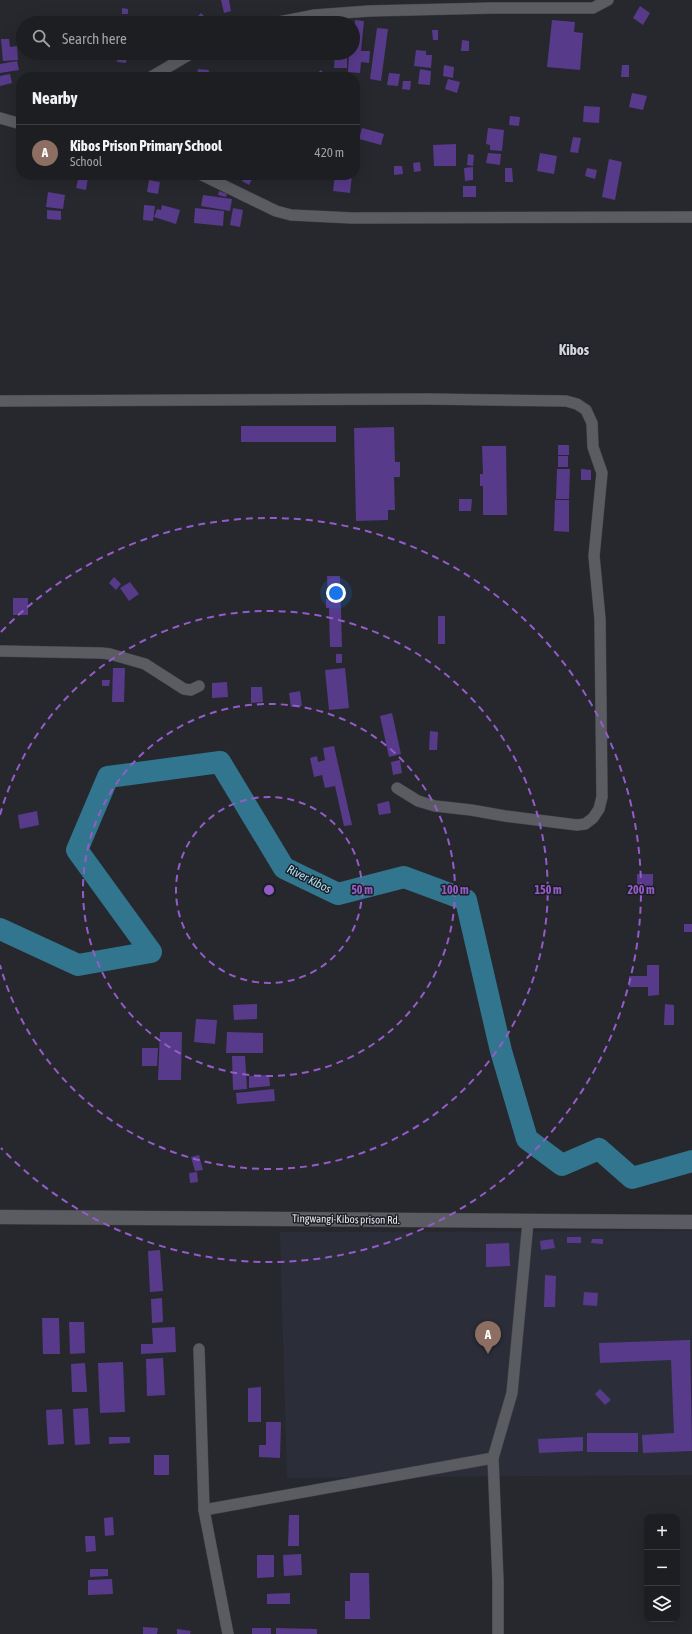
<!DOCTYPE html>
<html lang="en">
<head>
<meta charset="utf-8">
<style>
  body { margin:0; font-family:"Asap Condensed",sans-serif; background:#292b2f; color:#f1f3f6 }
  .controls { position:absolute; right:12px; bottom:12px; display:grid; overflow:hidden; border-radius:8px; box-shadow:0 4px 16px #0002 }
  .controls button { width:36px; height:36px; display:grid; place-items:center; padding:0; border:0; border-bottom:1px solid #3a3c40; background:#1c1e22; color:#f1f3f6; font:20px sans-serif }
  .you { position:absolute; left:336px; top:593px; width:14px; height:14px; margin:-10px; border:3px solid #fff; border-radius:50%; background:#1a73e8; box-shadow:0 0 0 6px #1a73e833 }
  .badge { display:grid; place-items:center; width:26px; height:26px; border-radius:50%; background:#8c9099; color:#fff; font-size:13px; font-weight:700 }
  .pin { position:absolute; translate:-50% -33px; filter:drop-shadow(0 1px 2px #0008) }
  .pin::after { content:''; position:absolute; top:21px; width:14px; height:12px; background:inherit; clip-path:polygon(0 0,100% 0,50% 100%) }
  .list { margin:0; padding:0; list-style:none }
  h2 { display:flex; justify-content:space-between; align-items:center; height:52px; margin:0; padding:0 16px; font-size:17px }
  h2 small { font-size:13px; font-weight:400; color:#a0a2a5 }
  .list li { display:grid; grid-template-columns:26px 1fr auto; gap:12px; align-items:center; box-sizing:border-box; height:56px; padding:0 16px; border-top:1px solid #3a3c40 }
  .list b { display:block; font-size:15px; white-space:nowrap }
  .list p { margin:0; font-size:13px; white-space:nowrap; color:#a0a2a5 }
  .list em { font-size:13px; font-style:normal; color:#a0a2a5 }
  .icon { flex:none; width:22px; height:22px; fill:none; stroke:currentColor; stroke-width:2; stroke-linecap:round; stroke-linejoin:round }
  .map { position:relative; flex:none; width:692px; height:1634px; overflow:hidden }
  .search { position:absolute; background:#1c1e22; box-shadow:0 4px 16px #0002; left:16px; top:16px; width:344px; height:44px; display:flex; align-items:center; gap:10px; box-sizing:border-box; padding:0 14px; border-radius:22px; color:#a0a2a5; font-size:15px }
  .panel { position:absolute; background:#1c1e22; box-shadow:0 4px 16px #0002; left:16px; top:72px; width:344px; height:108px; border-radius:16px }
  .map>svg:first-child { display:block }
  .built { fill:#2b2e39 }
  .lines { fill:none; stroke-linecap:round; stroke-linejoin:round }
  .river { stroke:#32758e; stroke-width:22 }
  .building { fill:#583a8b }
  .minor-casing { stroke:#434449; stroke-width:12 }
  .tertiary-casing { stroke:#434449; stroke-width:15 }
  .minor { stroke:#5a5c62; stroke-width:11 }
  .tertiary { stroke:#5a5c62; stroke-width:14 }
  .ring { fill:none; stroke:#965bca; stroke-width:2; stroke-dasharray:7 5 }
  .labels { text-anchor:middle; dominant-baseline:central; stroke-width:3; stroke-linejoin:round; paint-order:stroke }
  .street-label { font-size:11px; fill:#e6e8ec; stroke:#1c1e24 }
  .water-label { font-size:12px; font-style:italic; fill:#ace2f9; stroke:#1c1e24 }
  .district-label { font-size:15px; font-weight:bold; fill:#d4d6de; stroke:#1c1e24 }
  .centre { fill:#965bca; stroke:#1c1e24; stroke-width:2 }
  .ring-label { font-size:12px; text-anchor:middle; font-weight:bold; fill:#965bca; stroke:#1c1e24; stroke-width:3; stroke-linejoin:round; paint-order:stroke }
</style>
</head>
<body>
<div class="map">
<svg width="692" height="1634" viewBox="0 0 692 1634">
  <rect width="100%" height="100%" fill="#26282d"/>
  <polygon class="built" points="692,1231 692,1475 287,1478 280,1232"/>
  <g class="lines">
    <polyline class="river" points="0,929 78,965 151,952 77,850 108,777 220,762 284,868 338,894 404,877 466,900 501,1051 527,1139 562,1165 599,1149 632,1178 692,1161"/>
  </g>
  <g class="building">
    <polygon points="221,0 229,0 231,11 224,13"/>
    <polygon points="640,6 650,13 643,25 633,18"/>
    <polygon points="122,8 128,9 128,14 122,14"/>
    <polygon points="201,13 211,23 195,23 193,21"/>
    <polygon points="83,18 83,23 72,23 72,19"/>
    <polygon points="182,18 189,22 189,23 180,23"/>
    <polygon points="336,18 348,19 348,23 336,23"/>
    <polygon points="355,20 364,21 361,51 370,51 369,63 361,62 360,73 348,72 349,53 353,53"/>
    <polygon points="552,20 575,22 574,32 583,33 580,70 547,67"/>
    <polygon points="377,28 388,29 381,81 370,79"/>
    <polygon points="432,30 438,30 438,40 433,40"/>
    <polygon points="1,39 9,39 10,47 17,46 18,60 3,61"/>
    <polygon points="462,40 469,41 469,51 461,51"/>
    <polygon points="416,50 426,51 426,55 432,55 431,68 414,66"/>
    <polygon points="335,53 347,53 347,68 334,68"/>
    <polygon points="118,54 127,55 126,63 117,62"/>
    <polygon points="17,61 19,70 0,73 0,64"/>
    <polygon points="444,65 454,67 453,78 443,76"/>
    <polygon points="622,65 629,65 629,77 621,77"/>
    <polygon points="198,69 209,70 208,77 197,77"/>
    <polygon points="420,69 431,71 430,85 418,84"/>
    <polygon points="321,70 327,77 312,77"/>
    <polygon points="389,73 400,74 398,86 387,85"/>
    <polygon points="10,74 12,83 0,86 0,76"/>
    <polygon points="448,79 460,82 457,93 445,89"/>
    <polygon points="403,81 411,81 410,90 402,89"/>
    <polygon points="632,93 647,96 643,110 629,107"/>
    <polygon points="584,106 600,107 599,123 583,122"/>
    <polygon points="510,116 520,117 519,126 509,125"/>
    <polygon points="362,128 384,134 381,145 359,139"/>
    <polygon points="488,128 504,130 502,151 490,150 490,145 486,144"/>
    <polygon points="573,137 581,138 578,153 570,152"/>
    <polygon points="456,144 456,166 434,166 433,145"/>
    <polygon points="488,153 501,154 500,165 486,163"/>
    <polygon points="540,153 557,156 554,174 537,171"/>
    <polygon points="468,154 474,155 473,166 467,165"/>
    <polygon points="609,159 622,162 615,200 602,197"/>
    <polygon points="420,162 421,171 414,172 413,163"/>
    <polygon points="394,166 402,166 403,174 394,175"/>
    <polygon points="473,167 473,180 465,181 464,168"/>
    <polygon points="505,168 512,168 513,182 505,182"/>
    <polygon points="587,168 597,170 595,179 585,176"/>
    <polygon points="79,175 88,177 86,190 76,188"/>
    <polygon points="245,175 254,175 249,185 242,181"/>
    <polygon points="335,175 352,175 350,193 333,191"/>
    <polygon points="149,180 160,182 158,194 147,192"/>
    <rect x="463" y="186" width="13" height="11"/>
    <polygon points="219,191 227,194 226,197 218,195"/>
    <polygon points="48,192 65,195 63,209 46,207"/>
    <polygon points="203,195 232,199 230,211 201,206"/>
    <polygon points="144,205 155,206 153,221 143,220"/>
    <polygon points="162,205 180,210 176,224 154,217 157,209 161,210"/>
    <polygon points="195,208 224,211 223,226 194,223"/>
    <polygon points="233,208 243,210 240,227 230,225"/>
    <polygon points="47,210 61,211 61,220 47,219"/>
    <rect x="241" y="426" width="95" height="16"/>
    <polygon points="394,427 395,462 400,462 400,477 394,477 395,510 388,510 388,520 356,521 354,428"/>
    <rect x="558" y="445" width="11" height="10"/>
    <polygon points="482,446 506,446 507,515 483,515 483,486 480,486 480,474 483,474"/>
    <rect x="558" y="456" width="10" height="11"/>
    <polygon points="557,469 570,469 569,499 556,499"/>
    <polygon points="581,469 591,470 591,480 581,480"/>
    <polygon points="459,499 472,499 471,511 459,511"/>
    <polygon points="555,500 569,500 569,532 554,531"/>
    <polygon points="327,576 340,576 342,647 330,647 329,608 326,608 326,599 328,599"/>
    <polygon points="114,577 121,584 116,590 109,583"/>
    <polygon points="130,582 139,594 129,601 120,588"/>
    <rect x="13" y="598" width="15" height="17"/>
    <rect x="438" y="616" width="7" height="28"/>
    <rect x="336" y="654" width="6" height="9"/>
    <polygon points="113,668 125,668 124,702 112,702"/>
    <polygon points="345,668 349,708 329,710 325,670"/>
    <polygon points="102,680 110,680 109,686 102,686"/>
    <polygon points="227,682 228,697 212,698 212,683"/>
    <polygon points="251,687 262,687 263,702 251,703"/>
    <polygon points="300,691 302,706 291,707 289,693"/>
    <polygon points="392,713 401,754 389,757 380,716"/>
    <polygon points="430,731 438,732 437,750 429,750"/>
    <polygon points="334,746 352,825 344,826 335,786 325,788 322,775 314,777 310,758 317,756 318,762 325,760 323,748"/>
    <polygon points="400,760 402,773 393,775 391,762"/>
    <polygon points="389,801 391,813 379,815 377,804"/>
    <polygon points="37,811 39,825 20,829 18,815"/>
    <rect x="637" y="874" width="16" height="14"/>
    <rect x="684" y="924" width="8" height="8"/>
    <polygon points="647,965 659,965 659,995 648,996 648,987 629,987 629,976 647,976"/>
    <polygon points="257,1004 257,1019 234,1020 233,1005"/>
    <polygon points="665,1004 674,1005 674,1025 664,1025"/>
    <polygon points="196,1019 217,1020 215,1044 194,1042"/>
    <polygon points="160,1032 182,1032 181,1080 158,1080"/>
    <polygon points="227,1032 263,1033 263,1053 226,1053"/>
    <polygon points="142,1048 158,1048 157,1066 142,1066"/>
    <polygon points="232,1056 245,1056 247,1089 233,1090"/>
    <polygon points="269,1075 270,1086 249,1088 249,1076"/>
    <polygon points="274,1089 275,1101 237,1104 236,1093"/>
    <polygon points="199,1155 203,1170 195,1171 191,1157"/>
    <polygon points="197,1172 198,1182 190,1183 189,1173"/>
    <rect x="567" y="1237" width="14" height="6"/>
    <polygon points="553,1239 555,1248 541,1250 540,1241"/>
    <polygon points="592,1239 603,1239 603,1244 591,1243"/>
    <polygon points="509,1243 510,1266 486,1267 486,1244"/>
    <polygon points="160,1250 163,1291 150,1292 148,1251"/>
    <polygon points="545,1275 556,1276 555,1307 544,1307"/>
    <polygon points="584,1292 598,1293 597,1306 583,1305"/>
    <polygon points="162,1298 163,1322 152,1323 151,1299"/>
    <polygon points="42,1318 59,1318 60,1354 43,1354"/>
    <polygon points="69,1322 84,1322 85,1353 70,1354"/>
    <polygon points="175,1327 176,1352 141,1354 141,1344 153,1344 152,1328"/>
    <polygon points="690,1340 692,1451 643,1453 642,1435 674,1433 671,1360 600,1363 599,1343"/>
    <polygon points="163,1358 165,1395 147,1396 146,1359"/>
    <polygon points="123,1362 125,1412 100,1413 98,1363"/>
    <polygon points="85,1363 87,1392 72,1392 71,1364"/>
    <polygon points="261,1387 261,1422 248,1422 248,1388"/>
    <polygon points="600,1389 611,1400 605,1405 595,1394"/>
    <polygon points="88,1408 90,1444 75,1445 73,1409"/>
    <polygon points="62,1409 64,1444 48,1445 46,1410"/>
    <polygon points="266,1422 281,1422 280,1458 259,1457 259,1445 266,1445"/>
    <rect x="587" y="1433" width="51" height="19"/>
    <polygon points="109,1437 130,1437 130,1443 109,1444"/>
    <polygon points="583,1437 583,1451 539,1453 538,1439"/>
    <rect x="154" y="1455" width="15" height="20"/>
    <polygon points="289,1515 299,1515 299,1546 288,1546"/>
    <polygon points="113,1517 114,1535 105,1536 104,1518"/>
    <polygon points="85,1536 95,1536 96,1551 86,1552"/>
    <polygon points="301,1554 302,1575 284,1576 283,1555"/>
    <polygon points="257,1555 274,1555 274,1577 257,1578"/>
    <polygon points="90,1569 108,1569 108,1576 90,1577"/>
    <polygon points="350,1573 369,1573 370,1619 345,1619 345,1601 350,1601"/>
    <polygon points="112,1579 113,1594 88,1595 88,1580"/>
    <polygon points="290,1593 290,1604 267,1604 267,1594"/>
    <polygon points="143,1627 158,1628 157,1634 143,1634"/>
    <rect x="252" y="1628" width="19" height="6"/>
    <polygon points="276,1628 317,1629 317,1634 276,1634"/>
    <polygon points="177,1629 191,1631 190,1634 177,1634"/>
  </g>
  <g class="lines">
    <g class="minor-casing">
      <g id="minor">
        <polyline points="274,23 315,15 369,11 492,8 593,8 608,0"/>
        <polyline points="151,77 192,53"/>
        <polyline points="0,118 21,124"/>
        <polyline points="202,175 276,211 291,215 352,218 692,217"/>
        <polyline points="0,401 428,399 566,401 577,404 586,410 592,423 593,447 602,473 594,556 600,619 602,797 599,809 593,818 585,824 577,825 505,816 471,810 435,806 418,801 397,788"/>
        <polyline points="0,651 101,653 110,654 145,664 184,689 191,690 199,686"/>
        <polyline points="199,1349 204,1510 228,1634"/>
        <polyline points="204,1510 493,1458"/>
        <polyline points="498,1634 498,1581 493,1458 512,1393 528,1222"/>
      </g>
    </g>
    <g class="tertiary-casing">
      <polyline id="tertiary" points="0,1217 692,1222"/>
    </g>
    <use href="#minor" class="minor"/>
    <use href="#tertiary" class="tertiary"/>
  </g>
  <g class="ring">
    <circle cx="269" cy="890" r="93"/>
    <circle cx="269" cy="890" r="186"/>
    <path d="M0 815A279 279 0 1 1 0 965"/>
    <path d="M1 632A372 372 0 1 1 1 1148"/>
  </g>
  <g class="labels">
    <g class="street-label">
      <text transform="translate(346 1219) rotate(1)">Tingwangi-Kibos prison Rd.</text>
    </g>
    <g class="water-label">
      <text transform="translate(309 879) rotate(27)">River Kibos</text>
    </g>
    <g class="district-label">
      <text x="574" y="349">Kibos</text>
    </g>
  </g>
  <circle cx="269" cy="890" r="6" class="centre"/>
  <g class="ring-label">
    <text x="362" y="894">50 m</text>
    <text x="455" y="894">100 m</text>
    <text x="548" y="894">150 m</text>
    <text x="641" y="894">200 m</text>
  </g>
</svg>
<div class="controls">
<button>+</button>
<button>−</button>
<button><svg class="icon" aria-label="layers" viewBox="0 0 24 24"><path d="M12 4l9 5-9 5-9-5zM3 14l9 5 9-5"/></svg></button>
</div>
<div class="you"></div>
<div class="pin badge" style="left:488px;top:1354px;background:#8d6e63">A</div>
<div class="search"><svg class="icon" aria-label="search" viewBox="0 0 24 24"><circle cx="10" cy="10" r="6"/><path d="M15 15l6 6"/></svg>Search here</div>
<section class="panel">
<h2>Nearby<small></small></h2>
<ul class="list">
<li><span class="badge" style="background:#8d6e63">A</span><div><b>Kibos Prison Primary School</b><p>School</p></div><em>420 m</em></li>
</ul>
</section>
</div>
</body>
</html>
